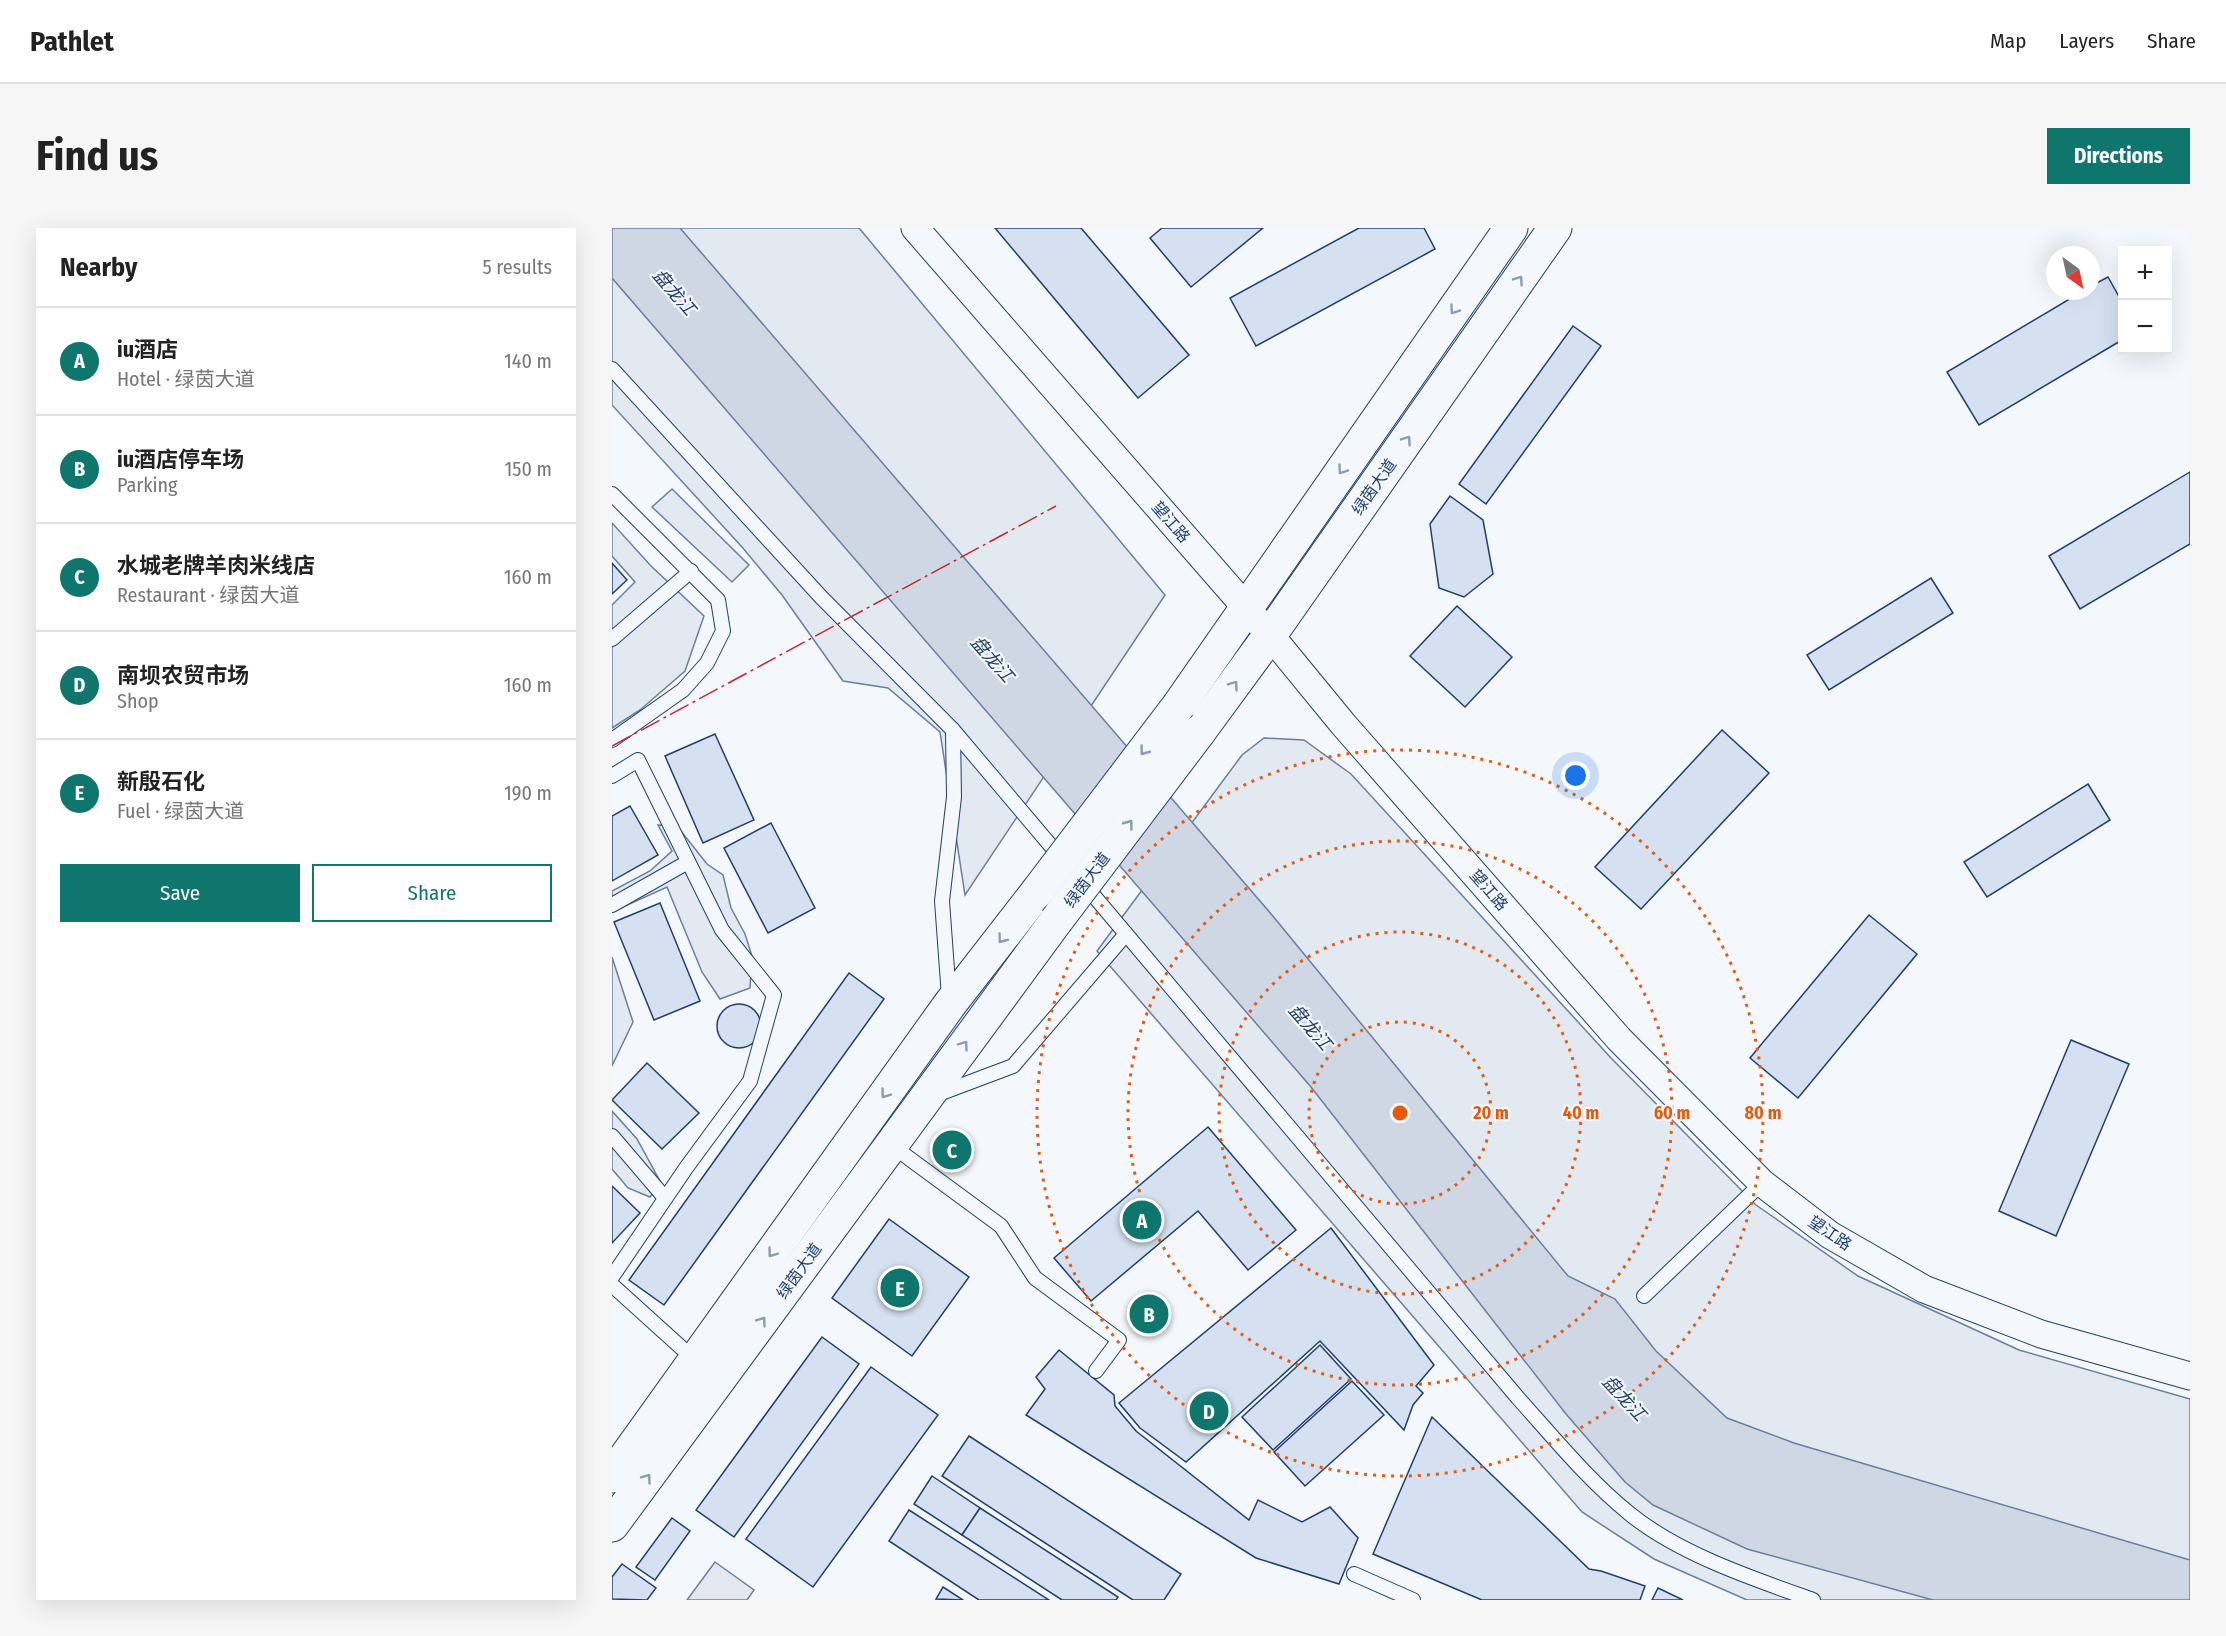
<!DOCTYPE html>
<html lang="en">
<head>
<meta charset="utf-8">
<style>
  body { margin:0; font-family:"Fira Sans Condensed","Noto Sans SC",sans-serif; background:#f6f6f6; color:#222 }
  .controls { position:absolute; right:18px; top:18px; display:grid; overflow:hidden; border-radius:0px; box-shadow:0 6px 24px #0002 }
  .controls button { width:54px; height:54px; display:grid; place-items:center; padding:0; border:0; border-bottom:2px solid #e0e0e0; background:#fff; color:#222; font:30px sans-serif }
  .compass { position:absolute; left:1434px; top:18px; width:54px; height:54px; border-radius:50%; background:#fff; box-shadow:0 6px 24px #0002; rotate:147deg }
  .you { position:absolute; left:964px; top:548px; width:21px; height:21px; margin:-15px; border:4px solid #fff; border-radius:50%; background:#1a73e8; box-shadow:0 0 0 9px #1a73e833 }
  .badge { display:grid; place-items:center; width:39px; height:39px; border-radius:50%; background:#0f766e; color:#fff; font-size:20px; font-weight:700 }
  .pin { position:absolute; translate:-50% -50%; border:3px solid #fff; box-shadow:0 2px 6px #0006 }
  .list { margin:0; padding:0; list-style:none }
  h2 { display:flex; justify-content:space-between; align-items:center; height:78px; margin:0; padding:0 24px; font-size:26px }
  h2 small { font-size:20px; font-weight:400; color:#767676 }
  .list li { display:grid; grid-template-columns:39px 1fr auto; gap:18px; align-items:center; box-sizing:border-box; height:108px; padding:0 24px; border-top:2px solid #e0e0e0 }
  .list b { display:block; font-size:22px; white-space:nowrap }
  .list p { margin:0; font-size:20px; white-space:nowrap; color:#767676 }
  .list em { font-size:20px; font-style:normal; color:#767676 }
  .actions { display:flex; gap:12px; padding:18px 24px }
  .actions a { flex:1; padding:14px 0; border:2px solid #0f766e; border-radius:0px; text-align:center; font-size:21px; color:#0f766e }
  .actions .main { background:#0f766e; color:#fff }
  .map { position:relative; flex:none; width:1578px; height:1372px; overflow:hidden; border-radius:0px }
  header { display:flex; align-items:center; gap:36px; box-sizing:border-box; height:84px; padding:0 30px; background:#fff; border-bottom:2px solid #e0e0e0 }
  header strong { font-size:28px }
  nav { display:flex; gap:33px; margin-inline-start:auto; font-size:21px }
  .intro { display:flex; align-items:center; justify-content:space-between; box-sizing:border-box; height:144px; padding:0 36px }
  h1 { margin:0; font-size:42px }
  .button { padding:15px 27px; border-radius:0px; background:#0f766e; color:#fff; font-size:21px; font-weight:700 }
  main { display:flex; gap:36px; padding:0 36px }
  aside { flex:1; background:#fff; border-radius:0px; box-shadow:0 6px 24px #0002 }
  .map>svg:first-child { display:block }
  .green { fill:#e3e9f0; stroke:#687fa3; stroke-width:1.5 }
  .parking { fill:#e3e8f0; stroke:#687fa3; stroke-width:1.5 }
  .water { fill:#cfd7e4; stroke:#687fa3; stroke-width:1.5 }
  .building { fill:#d5e0f0; stroke:#1d3f73; stroke-width:1.5 }
  .lines { fill:none; stroke-linecap:round; stroke-linejoin:round }
  .service-casing { stroke:#1d3f73; stroke-width:16 }
  .minor-casing { stroke:#1d3f73; stroke-width:29 }
  .secondary-casing { stroke:#1d3f73; stroke-width:35 }
  .service { stroke:#f4f7fb; stroke-width:14 }
  .minor { stroke:#f4f7fb; stroke-width:27 }
  .secondary { stroke:#f4f7fb; stroke-width:33 }
  .secondary-bridge-casing { stroke:#1d3f73; stroke-width:35; stroke-linecap:butt }
  .secondary-bridge { stroke:#f4f7fb; stroke-width:33 }
  .power { stroke:#c62828; stroke-width:1.5; stroke-dasharray:21 4.5 3 4.5; stroke-linecap:butt }
  .oneway { stroke:#889bb7 }
  .ring { fill:none; stroke:#e8590c; stroke-width:3; stroke-dasharray:3 6 }
  .labels { text-anchor:middle; dominant-baseline:central; stroke-width:4.5; stroke-linejoin:round; paint-order:stroke }
  .street-label { font-size:16px; fill:#1d3f73; stroke:#f4f7fb }
  .water-label { font-size:18px; font-style:italic; fill:#1d3f73; stroke:#f4f7fb }
  .centre { fill:#e8590c; stroke:#f4f7fb; stroke-width:3 }
  .ring-label { font-size:18px; text-anchor:middle; font-weight:bold; fill:#e8590c; stroke:#f4f7fb; stroke-width:4.5; stroke-linejoin:round; paint-order:stroke }
</style>
</head>
<body>
<header>
<strong>Pathlet</strong>
<nav><a>Map</a><a>Layers</a><a>Share</a></nav>
</header>
<div class="intro"><h1>Find us</h1><a class="button">Directions</a></div>
<main>
<aside>
<h2>Nearby<small>5 results</small></h2>
<ul class="list">
<li><span class="badge">A</span><div><b>iu酒店</b><p>Hotel · 绿茵大道</p></div><em>140 m</em></li>
<li><span class="badge">B</span><div><b>iu酒店停车场</b><p>Parking</p></div><em>150 m</em></li>
<li><span class="badge">C</span><div><b>水城老牌羊肉米线店</b><p>Restaurant · 绿茵大道</p></div><em>160 m</em></li>
<li><span class="badge">D</span><div><b>南坝农贸市场</b><p>Shop</p></div><em>160 m</em></li>
<li><span class="badge">E</span><div><b>新殷石化</b><p>Fuel · 绿茵大道</p></div><em>190 m</em></li>
</ul>
<div class="actions"><a class="main">Save</a><a>Share</a></div>
</aside>
<div class="map">
<svg width="1578" height="1372" viewBox="0 0 1578 1372">
  <rect width="100%" height="100%" fill="#f4f7fb"/>
  <g class="green">
    <polygon points="0,0 247,0 553,367 353,667 328,504 276,460 231,453 170,367 130,319 0,177"/>
    <polygon points="60,261 137,337 120,354 40,279"/>
    <polygon points="0,295 39,338 92,388 73,443 28,482 0,500 0,377 23,354 0,328"/>
    <polygon points="652,510 692,512 739,546 999,830 1144,977 1246,1048 1407,1122 1578,1171 1578,1372 1135,1372 1042,1331 970,1284 485,723 630,527"/>
    <polygon points="46,597 65,598 95,636 111,647 119,680 133,706 140,728 138,760 108,771 90,744 55,659 0,684 0,663 38,643 60,623"/>
    <polygon points="0,729 21,794 0,838"/>
    <polygon points="0,883 25,911 49,955 38,969 16,960 0,941"/>
  </g>
  <polygon class="parking" points="103,1334 142,1362 135,1372 75,1372"/>
  <polygon class="water" points="0,0 68,0 660,687 956,1048 1003,1071 1044,1123 1115,1190 1182,1215 1578,1332 1578,1372 1321,1372 1135,1321 1041,1277 1013,1254 954,1186 699,859 0,50"/>
  <g class="building">
    <polygon points="383,0 469,0 577,127 526,170"/>
    <polygon points="550,0 651,0 579,59 538,10"/>
    <polygon points="747,0 812,0 823,21 644,118 618,70"/>
    <polygon points="1496,49 1510,74 1510,112 1367,197 1335,144 1471,63 1479,63 1479,58"/>
    <polygon points="961,98 989,118 874,276 847,256"/>
    <polygon points="1578,244 1578,316 1468,381 1437,328"/>
    <polygon points="838,268 871,292 881,346 852,369 827,360 818,296"/>
    <polygon points="0,335 15,352 0,366"/>
    <polygon points="1319,350 1341,385 1217,462 1195,427"/>
    <polygon points="845,378 900,429 853,479 798,428"/>
    <polygon points="1110,502 1157,545 1029,681 983,639"/>
    <polygon points="103,506 142,592 91,615 53,528"/>
    <polygon points="1476,556 1498,592 1375,669 1352,634"/>
    <polygon points="18,578 46,627 0,653 0,588"/>
    <polygon points="159,595 203,680 156,705 112,620"/>
    <polygon points="48,675 88,773 42,792 2,694"/>
    <polygon points="1257,687 1305,726 1186,870 1138,830"/>
    <polygon points="237,745 272,771 52,1077 17,1052"/>
    <circle cx="127" cy="798" r="22"/>
    <polygon points="1459,812 1517,836 1444,1008 1387,983"/>
    <polygon points="35,835 87,885 50,921 0,872"/>
    <polygon points="596,899 684,1002 636,1042 586,983 479,1073 442,1030"/>
    <polygon points="0,958 28,985 0,1015"/>
    <polygon points="277,991 357,1049 300,1128 220,1070"/>
    <polygon points="719,1000 822,1137 804,1158 811,1165 801,1177 792,1202 708,1113 574,1234 528,1200 507,1175"/>
    <polygon points="210,1109 247,1136 122,1309 84,1282"/>
    <polygon points="708,1117 739,1151 661,1222 630,1189"/>
    <polygon points="447,1122 502,1167 503,1178 524,1203 637,1292 646,1272 690,1294 718,1279 746,1310 727,1356 644,1330 414,1187 433,1161 424,1149"/>
    <polygon points="259,1139 326,1187 201,1359 134,1311"/>
    <polygon points="740,1153 772,1187 693,1258 662,1224"/>
    <polygon points="820,1189 977,1341 989,1343 1033,1358 1028,1372 870,1372 761,1326"/>
    <polygon points="357,1208 569,1346 552,1372 521,1372 330,1248"/>
    <polygon points="320,1248 368,1280 350,1307 302,1276"/>
    <polygon points="368,1280 506,1369 504,1372 450,1372 350,1307"/>
    <polygon points="297,1282 437,1372 367,1372 277,1313"/>
    <polygon points="60,1290 78,1303 43,1352 24,1339"/>
    <polygon points="10,1336 44,1360 35,1372 0,1371 0,1349"/>
    <polygon points="331,1359 351,1372 324,1371"/>
    <polygon points="1046,1360 1071,1372 1040,1372"/>
  </g>
  <g class="lines">
    <g class="service-casing">
      <g id="service">
        <polyline points="0,141 209,369 341,502 450,631"/>
        <polyline points="0,266 106,372 111,403 95,435 71,462 0,512"/>
        <polyline points="0,411 79,343"/>
        <polyline points="0,548 26,532 110,702 162,767 138,853 74,940 0,1049"/>
        <path d="M 471,655 L 906,1170 C 942,1210 976,1252 1018,1286 C 1067,1326 1142,1351 1201,1372"/>
        <polyline points="0,677 76,634"/>
        <polyline points="337,769 330,673 342,569 341,502"/>
        <polyline points="324,867 401,838 514,706"/>
        <polyline points="0,908 53,970"/>
        <polyline points="279,917 389,998 423,1050 507,1112 484,1143"/>
        <polyline points="0,1057 83,1132"/>
        <polyline points="1032,1068 1150,955"/>
        <polyline points="742,1346 801,1372"/>
      </g>
    </g>
    <g class="minor-casing">
      <polyline id="minor" points="303,0 658,407 731,496 1007,811 1150,955 1218,1007 1312,1061 1429,1106 1578,1148"/>
    </g>
    <g class="secondary-casing">
      <g id="secondary">
        <polyline points="567,477 899,0"/>
        <polyline points="587,504 658,407 943,0"/>
        <polyline points="0,1248 338,776 425,664"/>
        <polyline points="0,1297 444,693"/>
      </g>
    </g>
    <use href="#service" class="service"/>
    <use href="#minor" class="minor"/>
    <use href="#secondary" class="secondary"/>
    <g class="secondary-bridge-casing">
      <g id="secondary-bridge">
        <polyline points="425,664 567,477"/>
        <polyline points="444,693 587,504"/>
      </g>
    </g>
    <use href="#secondary-bridge" class="secondary-bridge"/>
    <polyline class="power" points="0,518 444,278"/>
  </g>
  <defs><path id="oneway-chevron" d="M-2-3.5L2.5 0L-2 3.5" fill="none" stroke-width="1.6" stroke-linecap="round" stroke-linejoin="round" transform="scale(1.5)"/></defs>
  <g class="oneway">
    <use href="#oneway-chevron" transform="translate(907 52) rotate(-55)"/>
    <use href="#oneway-chevron" transform="translate(842 82) rotate(125)"/>
    <use href="#oneway-chevron" transform="translate(795 212) rotate(-55)"/>
    <use href="#oneway-chevron" transform="translate(730 242) rotate(125)"/>
    <use href="#oneway-chevron" transform="translate(622 457) rotate(-54)"/>
    <use href="#oneway-chevron" transform="translate(532 523) rotate(127)"/>
    <use href="#oneway-chevron" transform="translate(517 596) rotate(-53)"/>
    <use href="#oneway-chevron" transform="translate(390 711) rotate(127)"/>
    <use href="#oneway-chevron" transform="translate(352 817) rotate(-54)"/>
    <use href="#oneway-chevron" transform="translate(273 866) rotate(126)"/>
    <use href="#oneway-chevron" transform="translate(160 1025) rotate(126)"/>
    <use href="#oneway-chevron" transform="translate(150 1093) rotate(-54)"/>
    <use href="#oneway-chevron" transform="translate(35 1250) rotate(-54)"/>
  </g>
  <g class="ring">
    <circle cx="788" cy="885" r="91"/>
    <circle cx="788" cy="885" r="181"/>
    <circle cx="788" cy="885" r="272"/>
    <circle cx="788" cy="885" r="363"/>
  </g>
  <g class="labels">
    <g class="street-label">
      <text transform="translate(762 259) rotate(-55)">绿茵大道</text>
      <text transform="translate(559 294) rotate(49)">望江路</text>
      <text transform="translate(475 652) rotate(-53)">绿茵大道</text>
      <text transform="translate(877 662) rotate(49)">望江路</text>
      <text transform="translate(1218 1005) rotate(34)">望江路</text>
      <text transform="translate(187 1043) rotate(-54)">绿茵大道</text>
    </g>
    <g class="water-label">
      <text transform="translate(62 64) rotate(49)">盘龙江</text>
      <text transform="translate(380 431) rotate(49)">盘龙江</text>
      <text transform="translate(698 799) rotate(49)">盘龙江</text>
      <text transform="translate(1012 1170) rotate(47)">盘龙江</text>
    </g>
  </g>
  <circle cx="788" cy="885" r="9" class="centre"/>
  <g class="ring-label">
    <text x="879" y="891">20 m</text>
    <text x="969" y="891">40 m</text>
    <text x="1060" y="891">60 m</text>
    <text x="1151" y="891">80 m</text>
  </g>
</svg>
<div class="controls">
<button>+</button>
<button>−</button>
</div>
<svg class="compass" viewBox="-18 -18 36 36"><path d="M0-13l5 13h-10z" fill="#e53935"/><path d="M0 13l5-13h-10z" fill="#767676"/></svg>
<div class="you"></div>
<div class="pin badge" style="left:530px;top:992px">A</div>
<div class="pin badge" style="left:537px;top:1086px">B</div>
<div class="pin badge" style="left:340px;top:922px">C</div>
<div class="pin badge" style="left:597px;top:1183px">D</div>
<div class="pin badge" style="left:288px;top:1060px">E</div>
</div>
</main>
</body>
</html>
